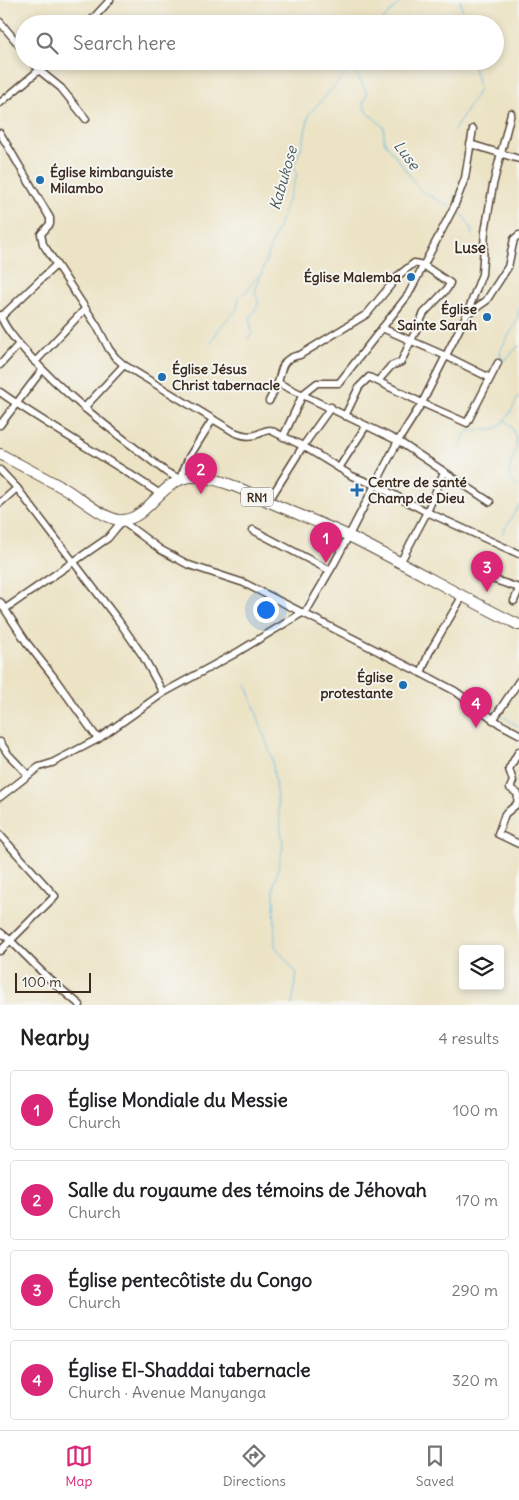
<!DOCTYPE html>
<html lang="en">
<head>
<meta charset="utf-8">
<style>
  body { margin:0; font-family:Delius,sans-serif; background:#f6f6f6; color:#202124 }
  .controls { position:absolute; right:15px; bottom:15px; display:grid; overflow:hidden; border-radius:5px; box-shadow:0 2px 8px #0003 }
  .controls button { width:45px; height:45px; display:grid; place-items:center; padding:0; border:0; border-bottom:1px solid #e0e0e0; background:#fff; color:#202124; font:25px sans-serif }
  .scale { position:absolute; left:15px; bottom:12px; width:76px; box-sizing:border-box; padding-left:5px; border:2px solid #3b2a1e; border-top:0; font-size:14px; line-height:18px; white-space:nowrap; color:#3b2a1e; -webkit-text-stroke:4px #f6f6f2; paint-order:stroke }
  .you { position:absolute; left:265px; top:609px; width:18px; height:18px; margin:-12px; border:4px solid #fff; border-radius:50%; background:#1a73e8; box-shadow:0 0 0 8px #1a73e833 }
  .badge { display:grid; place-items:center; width:32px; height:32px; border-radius:50%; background:#db2777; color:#fff; font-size:16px; font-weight:700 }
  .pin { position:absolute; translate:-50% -41px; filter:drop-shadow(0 1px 2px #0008) }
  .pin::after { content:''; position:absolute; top:26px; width:18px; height:15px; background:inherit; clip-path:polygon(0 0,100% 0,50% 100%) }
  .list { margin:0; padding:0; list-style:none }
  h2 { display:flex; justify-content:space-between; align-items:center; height:65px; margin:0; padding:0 20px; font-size:21px }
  h2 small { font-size:16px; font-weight:400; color:#757577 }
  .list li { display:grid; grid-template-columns:32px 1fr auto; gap:15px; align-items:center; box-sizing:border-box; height:80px; margin:0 10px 10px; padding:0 10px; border:1px solid #e0e0e0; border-radius:5px }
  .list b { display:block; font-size:19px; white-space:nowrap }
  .list p { margin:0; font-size:16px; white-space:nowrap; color:#757577 }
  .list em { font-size:16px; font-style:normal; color:#757577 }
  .icon { flex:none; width:28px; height:28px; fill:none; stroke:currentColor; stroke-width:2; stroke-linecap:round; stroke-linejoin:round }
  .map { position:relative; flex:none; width:519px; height:1005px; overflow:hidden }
  .search { position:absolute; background:#fff; box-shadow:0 2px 8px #0003; left:15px; right:15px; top:15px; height:55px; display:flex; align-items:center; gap:12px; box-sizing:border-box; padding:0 18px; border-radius:28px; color:#757577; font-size:19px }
  .sheet { height:425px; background:#fff }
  nav { display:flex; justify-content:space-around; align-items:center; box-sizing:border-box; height:70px; border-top:1px solid #e0e0e0; background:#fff; font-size:14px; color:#757577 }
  nav a { display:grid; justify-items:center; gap:2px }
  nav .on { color:#db2777 }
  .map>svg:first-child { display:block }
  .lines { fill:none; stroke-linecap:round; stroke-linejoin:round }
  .stream { stroke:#66bce2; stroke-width:1 }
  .minor-casing { stroke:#564637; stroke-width:9 }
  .trunk-casing { stroke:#564637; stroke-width:12 }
  .minor { stroke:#fff; stroke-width:6 }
  .trunk { stroke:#fff; stroke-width:10 }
  .poi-dot { fill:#1f6fb2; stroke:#f6f6f2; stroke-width:2 }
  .labels { text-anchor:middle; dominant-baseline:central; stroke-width:4; stroke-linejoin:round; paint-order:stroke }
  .shield { fill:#f6f6f2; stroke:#73675e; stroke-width:1 }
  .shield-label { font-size:12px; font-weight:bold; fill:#3b2a1e }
  .poi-label { font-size:14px; font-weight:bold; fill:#3b2a1e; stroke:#f6f6f2; text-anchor:start }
  .water-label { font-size:15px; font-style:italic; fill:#485659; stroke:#f6f6f2 }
  .neighbourhood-label { font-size:15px; font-weight:bold; fill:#3b2a1e; stroke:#f6f6f2 }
</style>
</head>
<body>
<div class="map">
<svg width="519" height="1005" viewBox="0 0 519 1005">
  <rect width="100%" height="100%" fill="#f6f6f2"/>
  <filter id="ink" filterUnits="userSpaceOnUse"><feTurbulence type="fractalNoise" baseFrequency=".02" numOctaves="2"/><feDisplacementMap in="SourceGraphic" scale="10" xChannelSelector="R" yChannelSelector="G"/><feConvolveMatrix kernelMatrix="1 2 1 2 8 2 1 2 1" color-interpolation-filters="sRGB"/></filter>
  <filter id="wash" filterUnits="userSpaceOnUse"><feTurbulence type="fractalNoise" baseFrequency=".0096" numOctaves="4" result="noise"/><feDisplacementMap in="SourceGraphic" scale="20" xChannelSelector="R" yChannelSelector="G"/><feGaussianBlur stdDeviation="1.12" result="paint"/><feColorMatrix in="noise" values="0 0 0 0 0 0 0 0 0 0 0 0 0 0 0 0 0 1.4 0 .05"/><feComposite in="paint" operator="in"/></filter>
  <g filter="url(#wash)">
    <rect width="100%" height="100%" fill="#ece3c5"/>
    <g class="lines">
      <g class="stream">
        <polyline points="460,0 466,24"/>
        <polyline points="379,24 402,0"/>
        <polyline points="353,67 367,93 363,105 368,113 384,127 384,141 421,191 452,208"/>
        <polyline points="453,132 479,90 477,77 470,61"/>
        <path d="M 455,210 C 467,216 471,227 474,239"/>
        <path d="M 519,308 L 517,321 L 500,351 L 501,358 L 504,360 C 512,357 512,350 519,346"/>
        <polyline points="248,339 252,334 250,318 259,303 255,291 297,175 294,165 303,143 309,114 353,66 355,61"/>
        <path d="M 211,342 L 221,326 L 237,309 L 239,297 C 250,290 250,283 260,274"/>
        <path d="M 505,419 C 511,427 517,434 516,444 C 515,462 499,474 519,487"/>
        <path d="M 460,450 L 465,433 C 475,428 482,430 492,429 C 505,428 513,406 519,396"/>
        <polyline points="502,534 519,505"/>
        <polyline points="247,685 272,758 283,847 274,885 275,946 297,974 292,1005"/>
        <polyline points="462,692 495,712"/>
        <polyline points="501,715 519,727"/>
      </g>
    </g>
  </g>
  <g filter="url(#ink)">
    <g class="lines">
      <g class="minor-casing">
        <g id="minor">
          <polyline points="0,22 24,51"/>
          <polyline points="88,24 110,0"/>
          <polyline points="32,61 40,71 61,88 86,119"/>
          <polyline points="0,103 50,61"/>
          <path d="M 0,133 L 50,218 L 50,224 L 41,234 L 43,244 L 97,326 L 109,349 L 115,357 L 124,365 L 234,432 C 241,435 250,438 258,434 C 263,432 264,430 270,430 L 303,446 L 352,476 L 375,485 L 427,512 L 519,554"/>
          <polyline points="470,144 519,159"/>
          <polyline points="467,314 486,301 508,267 514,239 519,235"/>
          <path d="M 0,315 C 6,330 18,343 29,355 C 69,400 119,435 166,472 L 180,479 L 189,457 L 213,419"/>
          <polyline points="1,317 56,265"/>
          <polyline points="382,328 446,356 490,378"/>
          <polyline points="35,362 85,309"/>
          <polyline points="0,365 19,344"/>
          <path d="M 278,383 C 282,367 282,358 300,355 L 367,314 L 399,275 L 414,263 L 423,265 L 450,283 L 447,289 L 424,313 L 401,362 L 391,366 L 378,381"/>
          <path d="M 0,392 C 52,429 108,458 160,494"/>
          <polyline points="269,401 278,383 398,441 490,502"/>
          <polyline points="84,408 124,365"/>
          <polyline points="345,416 359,387 369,377 422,403 467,423 498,363"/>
          <polyline points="0,425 42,370"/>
          <polyline points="283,437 303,394 317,383 339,383 408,295 454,207 465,178 473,129"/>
          <polyline points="339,468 366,426"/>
          <polyline points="0,470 17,488 0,503"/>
          <polyline points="17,488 118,620 143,656 163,693"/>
          <polyline points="268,502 303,446 331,407"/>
          <polyline points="253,530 329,570"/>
          <polyline points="400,563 427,512 444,472"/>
          <polyline points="492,579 519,588"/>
          <polyline points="514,601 519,589"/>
          <polyline points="0,602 27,643 53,676 98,739"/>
          <polyline points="5,609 108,538 122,521 161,550 189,565 244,583 421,673 455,691 500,724 519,734"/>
          <polyline points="421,673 429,653 462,597"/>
          <polyline points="493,720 519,681"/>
          <polyline points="0,742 8,754 28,775"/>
          <polyline points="519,751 509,769 513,781 510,788 518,794 517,804 505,814 498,834 519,844"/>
          <polyline points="0,797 39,767 52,763 98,739 163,693 236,653 307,610 335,562 398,441 422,403 467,314 482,274 485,232 493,185 511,113"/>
          <polyline points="0,835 55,896 0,951"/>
          <polyline points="0,932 10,940 47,977 80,1005"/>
        </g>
      </g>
      <g class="trunk-casing">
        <path id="trunk" d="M 0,454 C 22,466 45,478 67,490 C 80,498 108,522 123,520 C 153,518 163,468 207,478 C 233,483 257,497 281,507 C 304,517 328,526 351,537 C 407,565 462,597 519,625"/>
      </g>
      <use href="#minor" class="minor"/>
      <use href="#trunk" class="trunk"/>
    </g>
  </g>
  <g class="poi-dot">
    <circle cx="40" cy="180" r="5"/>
    <circle cx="411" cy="277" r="5"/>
    <circle cx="487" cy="317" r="5"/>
    <circle cx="162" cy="377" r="5"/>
    <path d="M354.5 482.5h5v5h5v5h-5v5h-5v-5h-5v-5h5z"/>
    <circle cx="403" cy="685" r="5"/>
  </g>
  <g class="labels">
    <rect class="shield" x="241" y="487.5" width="32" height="19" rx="4"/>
    <g class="shield-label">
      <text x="257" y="497">RN1</text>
    </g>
    <g class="poi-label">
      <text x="50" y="172">Église kimbanguiste<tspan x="50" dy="16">Milambo</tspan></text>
      <text x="401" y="277" text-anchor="end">Église Malemba</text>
      <text x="477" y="309" text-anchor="end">Église<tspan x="477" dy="16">Sainte Sarah</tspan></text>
      <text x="172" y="369">Église Jésus<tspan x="172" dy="16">Christ tabernacle</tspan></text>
      <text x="368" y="482">Centre de santé<tspan x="368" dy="16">Champ de Dieu</tspan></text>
      <text x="393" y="677" text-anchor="end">Église<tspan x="393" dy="16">protestante</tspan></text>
    </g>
    <g class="water-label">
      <text transform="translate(407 155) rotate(53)">Luse</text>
      <text transform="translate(283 178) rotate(-74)">Kabukose</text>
    </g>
    <g class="neighbourhood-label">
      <text x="470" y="247">Luse</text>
    </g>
  </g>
</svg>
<div class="controls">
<button><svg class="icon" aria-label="layers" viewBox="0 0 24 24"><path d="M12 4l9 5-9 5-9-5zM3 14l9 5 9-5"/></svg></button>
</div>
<div class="scale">100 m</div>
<div class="you"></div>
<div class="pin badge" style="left:326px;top:563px">1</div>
<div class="pin badge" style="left:201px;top:494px">2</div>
<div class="pin badge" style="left:487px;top:592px">3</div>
<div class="pin badge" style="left:476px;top:728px">4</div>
<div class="search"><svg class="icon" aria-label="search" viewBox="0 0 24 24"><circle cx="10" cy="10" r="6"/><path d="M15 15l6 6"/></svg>Search here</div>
</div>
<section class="sheet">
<h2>Nearby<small>4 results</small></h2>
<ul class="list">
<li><span class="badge">1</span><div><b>Église Mondiale du Messie</b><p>Church</p></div><em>100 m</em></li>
<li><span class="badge">2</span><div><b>Salle du royaume des témoins de Jéhovah</b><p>Church</p></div><em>170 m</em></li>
<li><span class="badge">3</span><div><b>Église pentecôtiste du Congo</b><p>Church</p></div><em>290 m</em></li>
<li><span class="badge">4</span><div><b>Église El-Shaddai tabernacle</b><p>Church · Avenue Manyanga</p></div><em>320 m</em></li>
</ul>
</section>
<nav>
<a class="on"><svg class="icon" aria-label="map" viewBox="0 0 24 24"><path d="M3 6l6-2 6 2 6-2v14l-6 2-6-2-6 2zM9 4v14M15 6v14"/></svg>Map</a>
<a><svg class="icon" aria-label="directions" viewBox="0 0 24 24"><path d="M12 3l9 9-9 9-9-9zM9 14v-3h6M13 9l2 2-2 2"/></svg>Directions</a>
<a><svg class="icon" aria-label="saved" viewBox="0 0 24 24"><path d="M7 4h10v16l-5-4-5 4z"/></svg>Saved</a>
</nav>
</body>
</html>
